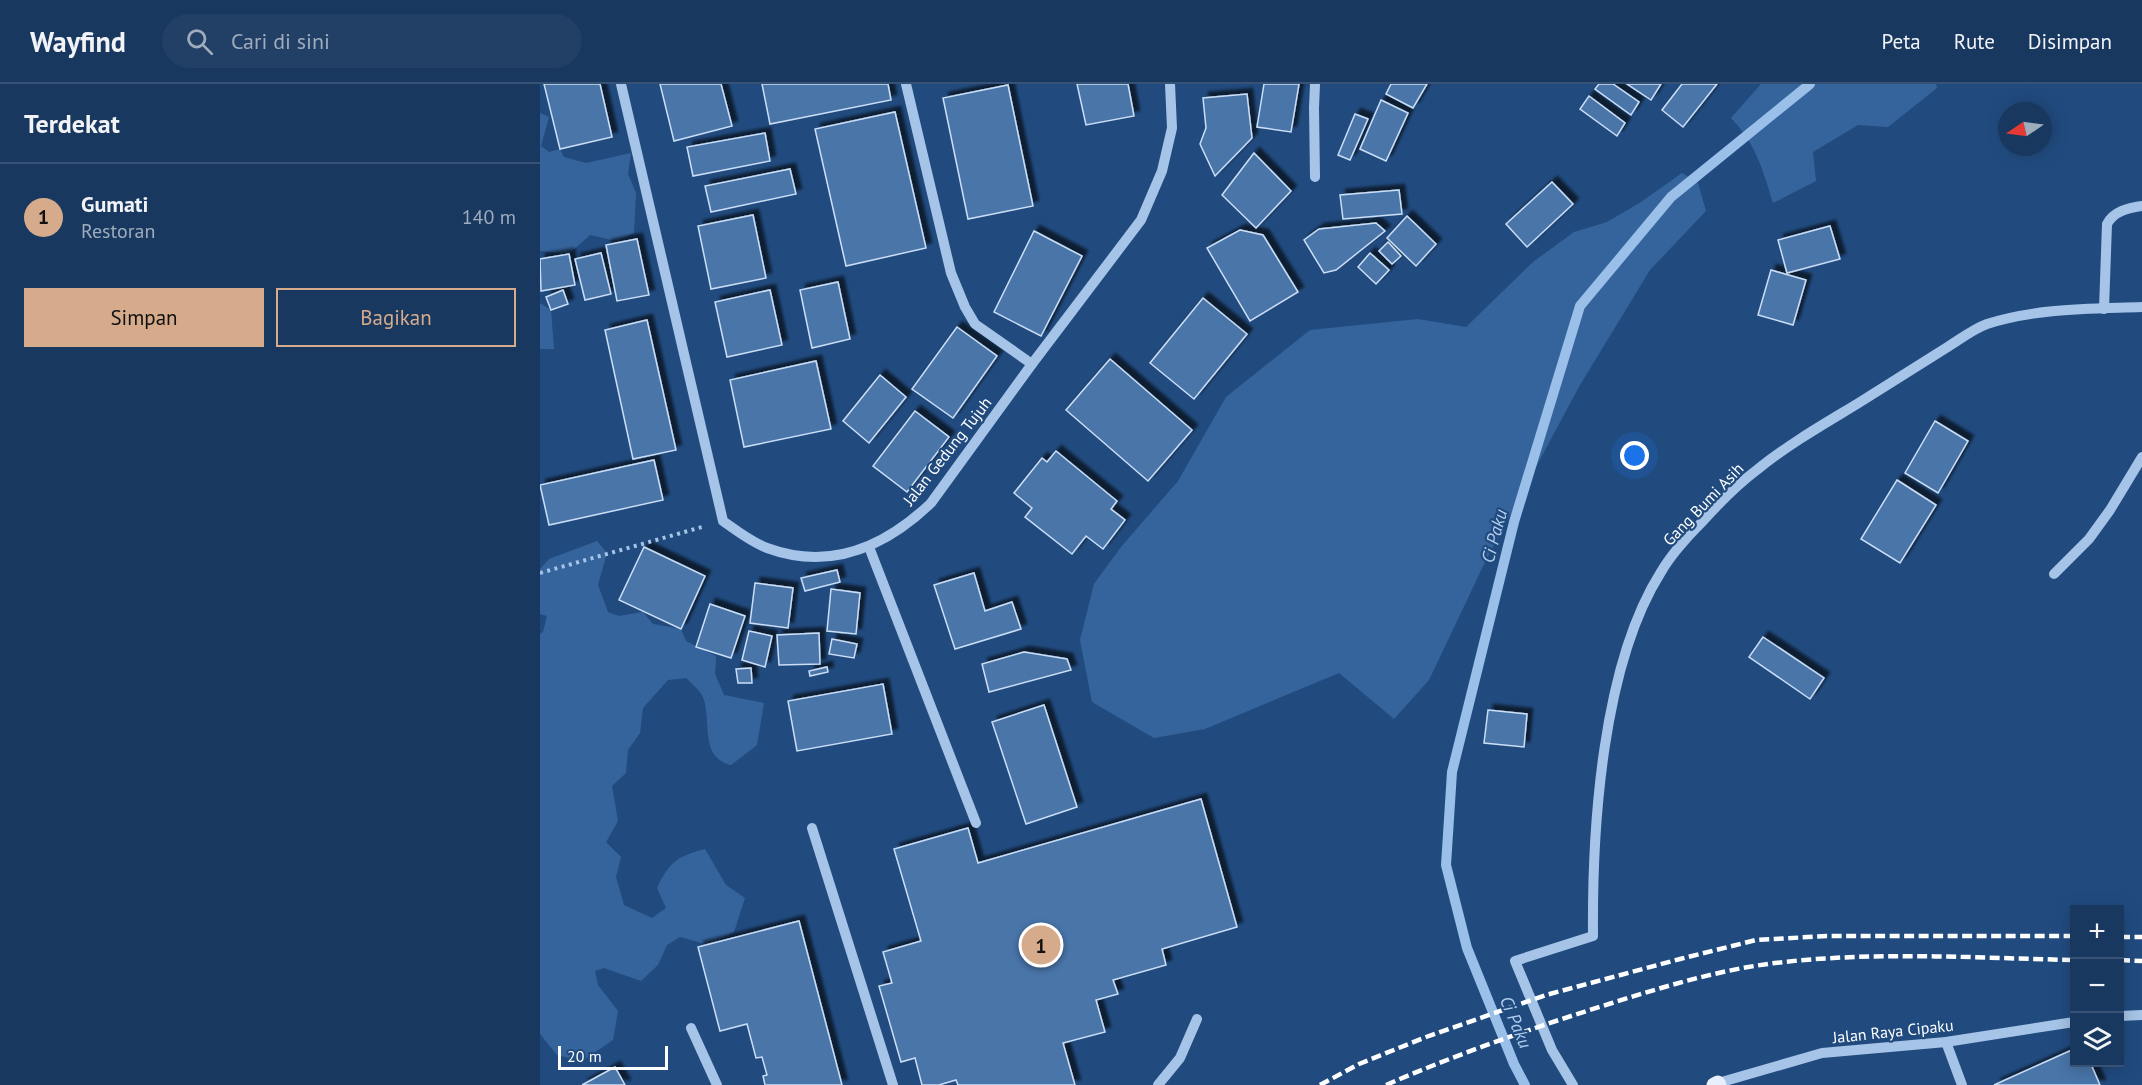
<!DOCTYPE html>
<html lang="id">
<head>
<meta charset="utf-8">
<style>
  body { margin:0; font-family:"PT Sans",sans-serif; background:#223f65; color:#f1f3f6 }
  .controls { position:absolute; right:18px; bottom:18px; display:grid; overflow:hidden; border-radius:0px; box-shadow:0 3px 15px #0003 }
  .controls button { width:54px; height:54px; display:grid; place-items:center; padding:0; border:0; border-bottom:2px solid #375274; background:#19385f; color:#f1f3f6; font:30px sans-serif }
  .compass { position:absolute; left:1458px; top:18px; width:54px; height:54px; border-radius:50%; background:#19385f; box-shadow:0 3px 15px #0003; rotate:257deg }
  .scale { position:absolute; left:18px; bottom:15px; width:110px; box-sizing:border-box; padding-left:6px; border:3px solid #fff; border-top:0; font-size:16px; line-height:21px; white-space:nowrap; color:#fff; -webkit-text-stroke:4px #214b7f; paint-order:stroke }
  .you { position:absolute; left:1095px; top:372px; width:21px; height:21px; margin:-15px; border:4px solid #fff; border-radius:50%; background:#1a73e8; box-shadow:0 0 0 9px #1a73e833 }
  .badge { display:grid; place-items:center; width:39px; height:39px; border-radius:50%; background:#d6ab8b; color:#111; font-size:20px; font-weight:700 }
  .pin { position:absolute; translate:-50% -50%; border:3px solid #fff; box-shadow:0 2px 6px #0006 }
  .list { margin:0; padding:0; list-style:none }
  h2 { display:flex; justify-content:space-between; align-items:center; height:78px; margin:0; padding:0 24px; font-size:26px }
  h2 small { font-size:20px; font-weight:400; color:#9facbd }
  .list li { display:grid; grid-template-columns:39px 1fr auto; gap:18px; align-items:center; box-sizing:border-box; height:108px; padding:0 24px; border-top:2px solid #375274 }
  .list b { display:block; font-size:22px; white-space:nowrap }
  .list p { margin:0; font-size:20px; white-space:nowrap; color:#9facbd }
  .list em { font-size:20px; font-style:normal; color:#9facbd }
  .actions { display:flex; gap:12px; padding:18px 24px }
  .actions a { flex:1; padding:14px 0; border:2px solid #d6ab8b; border-radius:0px; text-align:center; font-size:21px; color:#d6ab8b }
  .actions .main { background:#d6ab8b; color:#111 }
  .icon { flex:none; width:33px; height:33px; fill:none; stroke:currentColor; stroke-width:2; stroke-linecap:round; stroke-linejoin:round }
  .map { position:relative; flex:none; width:1602px; height:1001px; overflow:hidden }
  header { display:flex; align-items:center; gap:36px; box-sizing:border-box; height:84px; padding:0 30px; background:#19385f; border-bottom:2px solid #375274 }
  header strong { font-size:28px }
  nav { display:flex; gap:33px; margin-inline-start:auto; font-size:21px }
  .search { width:420px; height:54px; background:#223f65; display:flex; align-items:center; gap:15px; box-sizing:border-box; padding:0 21px; border-radius:33px; color:#9facbd; font-size:22px }
  main { display:flex }
  aside { flex:1; background:#19385f }
  .map>svg:first-child { display:block }
  .green { fill:#35649d }
  .lines { fill:none; stroke-linecap:round; stroke-linejoin:round }
  .stream { stroke:#9abfe9; stroke-width:10 }
  .building { fill:#4a74a9; stroke:#cadef6; stroke-width:1.5; filter:url(#shadow) }
  .path { stroke:#a6c4e7; stroke-width:4; stroke-dasharray:3 4.5; stroke-linecap:butt }
  .minor { stroke:#a6c4e7; stroke-width:10 }
  .major { stroke:#e8f0fd; stroke-width:15 }
  .rail { stroke:#fff; stroke-width:4.5; stroke-dasharray:10 4.5; stroke-linecap:butt }
  .labels { text-anchor:middle; dominant-baseline:central; stroke-width:4.5; stroke-linejoin:round; paint-order:stroke }
  .street-label { font-size:16px; fill:#fff; stroke:#214b7f }
  .water-label { font-size:18px; font-style:italic; fill:#b1ceef; stroke:#214b7f }
</style>
</head>
<body>
<header>
<strong>Wayfind</strong>
<div class="search"><svg class="icon" aria-label="search" viewBox="0 0 24 24"><circle cx="10" cy="10" r="6"/><path d="M15 15l6 6"/></svg>Cari di sini</div>
<nav><a>Peta</a><a>Rute</a><a>Disimpan</a></nav>
</header>
<main>
<aside>
<h2>Terdekat<small></small></h2>
<ul class="list">
<li><span class="badge">1</span><div><b>Gumati</b><p>Restoran</p></div><em>140 m</em></li>
</ul>
<div class="actions"><a class="main">Simpan</a><a>Bagikan</a></div>
</aside>
<div class="map">
<svg width="1602" height="1001" viewBox="0 0 1602 1001">
  <defs>
    <filter id="shadow"><feDropShadow dx="5.5" dy="-5.5" stdDeviation="1.5" flood-color="#0009"/></filter>
  </defs>
  <rect width="100%" height="100%" fill="#214b7f"/>
  <g class="green">
    <path d="M 1221,0 L 1396,0 L 1397,4 L 1348,43 L 1318,41 L 1273,68 L 1276,97 L 1233,119 C 1223,86 1216,60 1191,34 Z"/>
    <polygon points="0,29 9,33 1,62 9,68 20,65 24,73 46,79 91,69 88,90 96,109 94,149 76,157 50,151 29,170 0,167"/>
    <polygon points="1142,89 1158,99 1166,127 1110,186 1040,301 946,476 889,596 854,635 799,589 665,645 614,654 552,618 540,556 554,500 581,463 638,397 686,313 770,246 878,235 926,243 993,178 1034,148 1067,138 1101,118"/>
    <polygon points="0,219 11,226 14,265 0,265"/>
    <path d="M 57,457 L 67,469 L 58,501 L 68,528 L 79,532 L 103,528 L 113,540 L 141,545 L 146,557 L 176,572 L 175,590 L 184,611 L 224,619 L 217,661 L 191,681 C 160,674 171,639 164,616 C 162,608 152,600 146,594 L 128,596 L 103,624 L 100,649 L 88,666 L 86,689 L 72,702 L 78,737 L 66,758 L 81,773 L 76,793 L 84,821 L 112,834 L 126,824 L 117,804 C 129,778 138,772 165,765 L 186,801 L 205,814 L 194,848 L 169,861 L 140,853 L 127,861 L 118,881 L 101,897 L 64,884 L 55,887 L 58,901 L 78,927 L 73,956 L 42,977 L 17,971 L 0,950 L 0,550 L 3,548 L 7,532 L 0,530 L 0,485 L 9,475 Z"/>
  </g>
  <g class="lines">
    <polyline class="stream" points="985,1001 974,980 927,864 906,781 912,688 974,438 1040,222 1131,113 1270,0"/>
  </g>
  <g class="building">
    <polygon points="4,0 60,0 72,53 20,65"/>
    <polygon points="120,0 181,0 192,42 134,57"/>
    <polygon points="222,0 348,0 351,16 230,40"/>
    <polygon points="537,0 588,0 594,32 546,41"/>
    <polygon points="724,0 759,0 751,48 717,43"/>
    <polygon points="851,0 887,0 873,24 846,10"/>
    <polygon points="1059,0 1073,0 1099,18 1091,31 1055,5"/>
    <polygon points="1087,0 1121,0 1111,16"/>
    <polygon points="1142,0 1177,0 1143,43 1122,26"/>
    <polygon points="468,1 493,122 428,135 403,14"/>
    <polygon points="707,10 712,54 675,92 660,60 666,44 663,14"/>
    <polygon points="1049,12 1085,39 1077,52 1040,25"/>
    <polygon points="841,16 868,29 846,77 820,65"/>
    <polygon points="355,28 386,164 306,182 275,45"/>
    <polygon points="815,30 828,35 810,76 798,71"/>
    <polygon points="225,49 230,77 153,92 147,63"/>
    <polygon points="714,69 751,107 716,144 682,111"/>
    <polygon points="250,85 256,110 171,128 165,102"/>
    <polygon points="1012,98 1033,120 987,163 966,140"/>
    <polygon points="859,106 862,130 803,135 800,111"/>
    <polygon points="213,131 226,194 171,205 158,142"/>
    <polygon points="867,132 896,160 876,182 847,154"/>
    <polygon points="836,139 845,147 796,186 784,189 764,156 779,145"/>
    <polygon points="1290,142 1300,175 1247,189 1238,156"/>
    <polygon points="700,146 723,151 758,208 710,237 667,164"/>
    <polygon points="494,147 542,172 501,252 454,228"/>
    <polygon points="97,155 109,211 77,217 66,161"/>
    <polygon points="848,158 861,172 852,180 839,167"/>
    <polygon points="61,169 71,210 45,216 35,175"/>
    <polygon points="830,169 849,186 836,200 818,183"/>
    <polygon points="29,170 35,201 1,207 0,175"/>
    <polygon points="1231,186 1266,196 1253,241 1218,231"/>
    <polygon points="298,198 310,255 272,264 260,206"/>
    <polygon points="23,206 28,220 11,226 6,213"/>
    <polygon points="230,206 242,261 187,273 175,218"/>
    <polygon points="663,214 707,250 654,315 610,279"/>
    <polygon points="107,236 136,366 93,375 65,246"/>
    <polygon points="417,243 457,272 413,334 372,305"/>
    <polygon points="570,275 652,346 608,397 526,326"/>
    <polygon points="276,277 291,345 204,363 190,296"/>
    <polygon points="340,291 366,313 329,359 303,337"/>
    <polygon points="375,327 409,353 367,408 333,382"/>
    <polygon points="1395,337 1428,357 1398,409 1365,389"/>
    <polygon points="516,367 577,417 571,425 585,436 563,465 546,452 532,470 485,433 492,424 474,409 502,374 507,378"/>
    <polygon points="114,376 123,416 9,441 0,401"/>
    <polygon points="1357,396 1396,421 1360,479 1321,455"/>
    <polygon points="104,463 165,492 141,545 79,516"/>
    <polygon points="297,486 300,498 265,507 261,494"/>
    <polygon points="434,489 445,527 472,518 481,545 415,565 394,501"/>
    <polygon points="215,499 253,504 248,544 210,539"/>
    <polygon points="291,505 320,509 316,550 287,547"/>
    <polygon points="170,520 205,532 191,574 156,563"/>
    <polygon points="209,547 232,552 225,583 202,576"/>
    <polygon points="279,549 280,580 239,581 237,551"/>
    <polygon points="1223,553 1284,594 1270,615 1209,573"/>
    <polygon points="292,555 317,560 314,574 289,570"/>
    <polygon points="484,568 527,575 531,586 449,608 442,580"/>
    <polygon points="287,583 288,588 270,592 269,587"/>
    <polygon points="211,584 212,599 198,599 196,585"/>
    <polygon points="343,600 352,650 257,667 248,617"/>
    <polygon points="504,621 537,723 486,740 452,638"/>
    <polygon points="948,626 987,630 984,663 944,659"/>
    <polygon points="661,715 697,843 622,865 626,881 573,896 578,910 556,916 565,948 523,959 535,1001 418,1001 416,996 399,1001 382,1001 375,974 361,978 339,902 352,899 343,868 381,857 354,765 428,744 438,779"/>
    <polygon points="259,837 302,1001 225,1001 223,992 227,991 222,973 216,974 207,940 180,947 158,863"/>
    <polygon points="1534,965 1534,978 1550,978 1560,1001 1454,1001"/>
    <polygon points="75,983 85,1001 42,1001"/>
  </g>
  <g class="lines">
    <polyline class="path" points="0,489 162,443"/>
    <g class="minor">
      <path d="M 81,0 L 183,437 C 197,447 211,458 227,464 C 290,487 345,463 391,419 L 492,280 L 601,136 L 622,87 L 632,44 L 630,0"/>
      <polyline points="366,0 411,189 425,223 435,240 492,280"/>
      <polyline points="775,93 774,24 775,0"/>
      <path d="M 1564,225 L 1567,140 C 1574,127 1588,124 1602,122"/>
      <polyline points="329,463 436,739"/>
      <polyline points="1514,490 1549,455 1570,426 1602,373"/>
      <polyline points="272,744 353,1001"/>
      <polyline points="1580,932 1602,931"/>
      <polyline points="151,944 177,1001"/>
      <polyline points="1406,958 1422,1001"/>
      <polyline points="1178,999 1282,969 1406,958 1534,938"/>
      <polyline points="618,1001 640,974 657,935"/>
      <path d="M 1033,1001 L 1012,966 L 975,877 L 1053,852 C 1052,744 1062,581 1121,488 C 1132,469 1148,452 1163,437 C 1180,418 1198,400 1218,385 C 1249,360 1284,340 1317,320 C 1347,301 1376,283 1406,264 C 1419,256 1433,245 1447,240 C 1497,224 1550,225 1602,223"/>
    </g>
    <polyline class="major" points="1174,1001 1178,999 1179,1001"/>
    <g class="rail">
      <polyline points="1580,853 1602,853"/>
      <polyline points="1580,876 1602,877"/>
      <polyline points="780,1001 819,980 886,953 1006,911 1140,875 1216,856 1287,852 1534,852"/>
      <path d="M 846,1001 C 920,969 995,943 1072,919 C 1126,902 1179,886 1235,879 C 1334,867 1435,874 1534,876"/>
    </g>
  </g>
  <g class="labels">
    <g class="street-label">
      <text transform="translate(407 367) rotate(-52)">Jalan Gedung Tujuh</text>
      <text transform="translate(1163 420) rotate(-46)">Gang Bumi Asih</text>
      <text transform="translate(1353 947) rotate(-6)">Jalan Raya Cipaku</text>
    </g>
    <g class="water-label">
      <text transform="translate(954 452) rotate(-75)">Ci Paku</text>
      <text transform="translate(976 938) rotate(67)">Ci Paku</text>
    </g>
  </g>
</svg>
<div class="controls">
<button>+</button>
<button>−</button>
<button><svg class="icon" aria-label="layers" viewBox="0 0 24 24"><path d="M12 4l9 5-9 5-9-5zM3 14l9 5 9-5"/></svg></button>
</div>
<svg class="compass" viewBox="-18 -18 36 36"><path d="M0-13l5 13h-10z" fill="#e53935"/><path d="M0 13l5-13h-10z" fill="#9facbd"/></svg>
<div class="scale">20 m</div>
<div class="you"></div>
<div class="pin badge" style="left:501px;top:861px">1</div>
</div>
</main>
</body>
</html>
